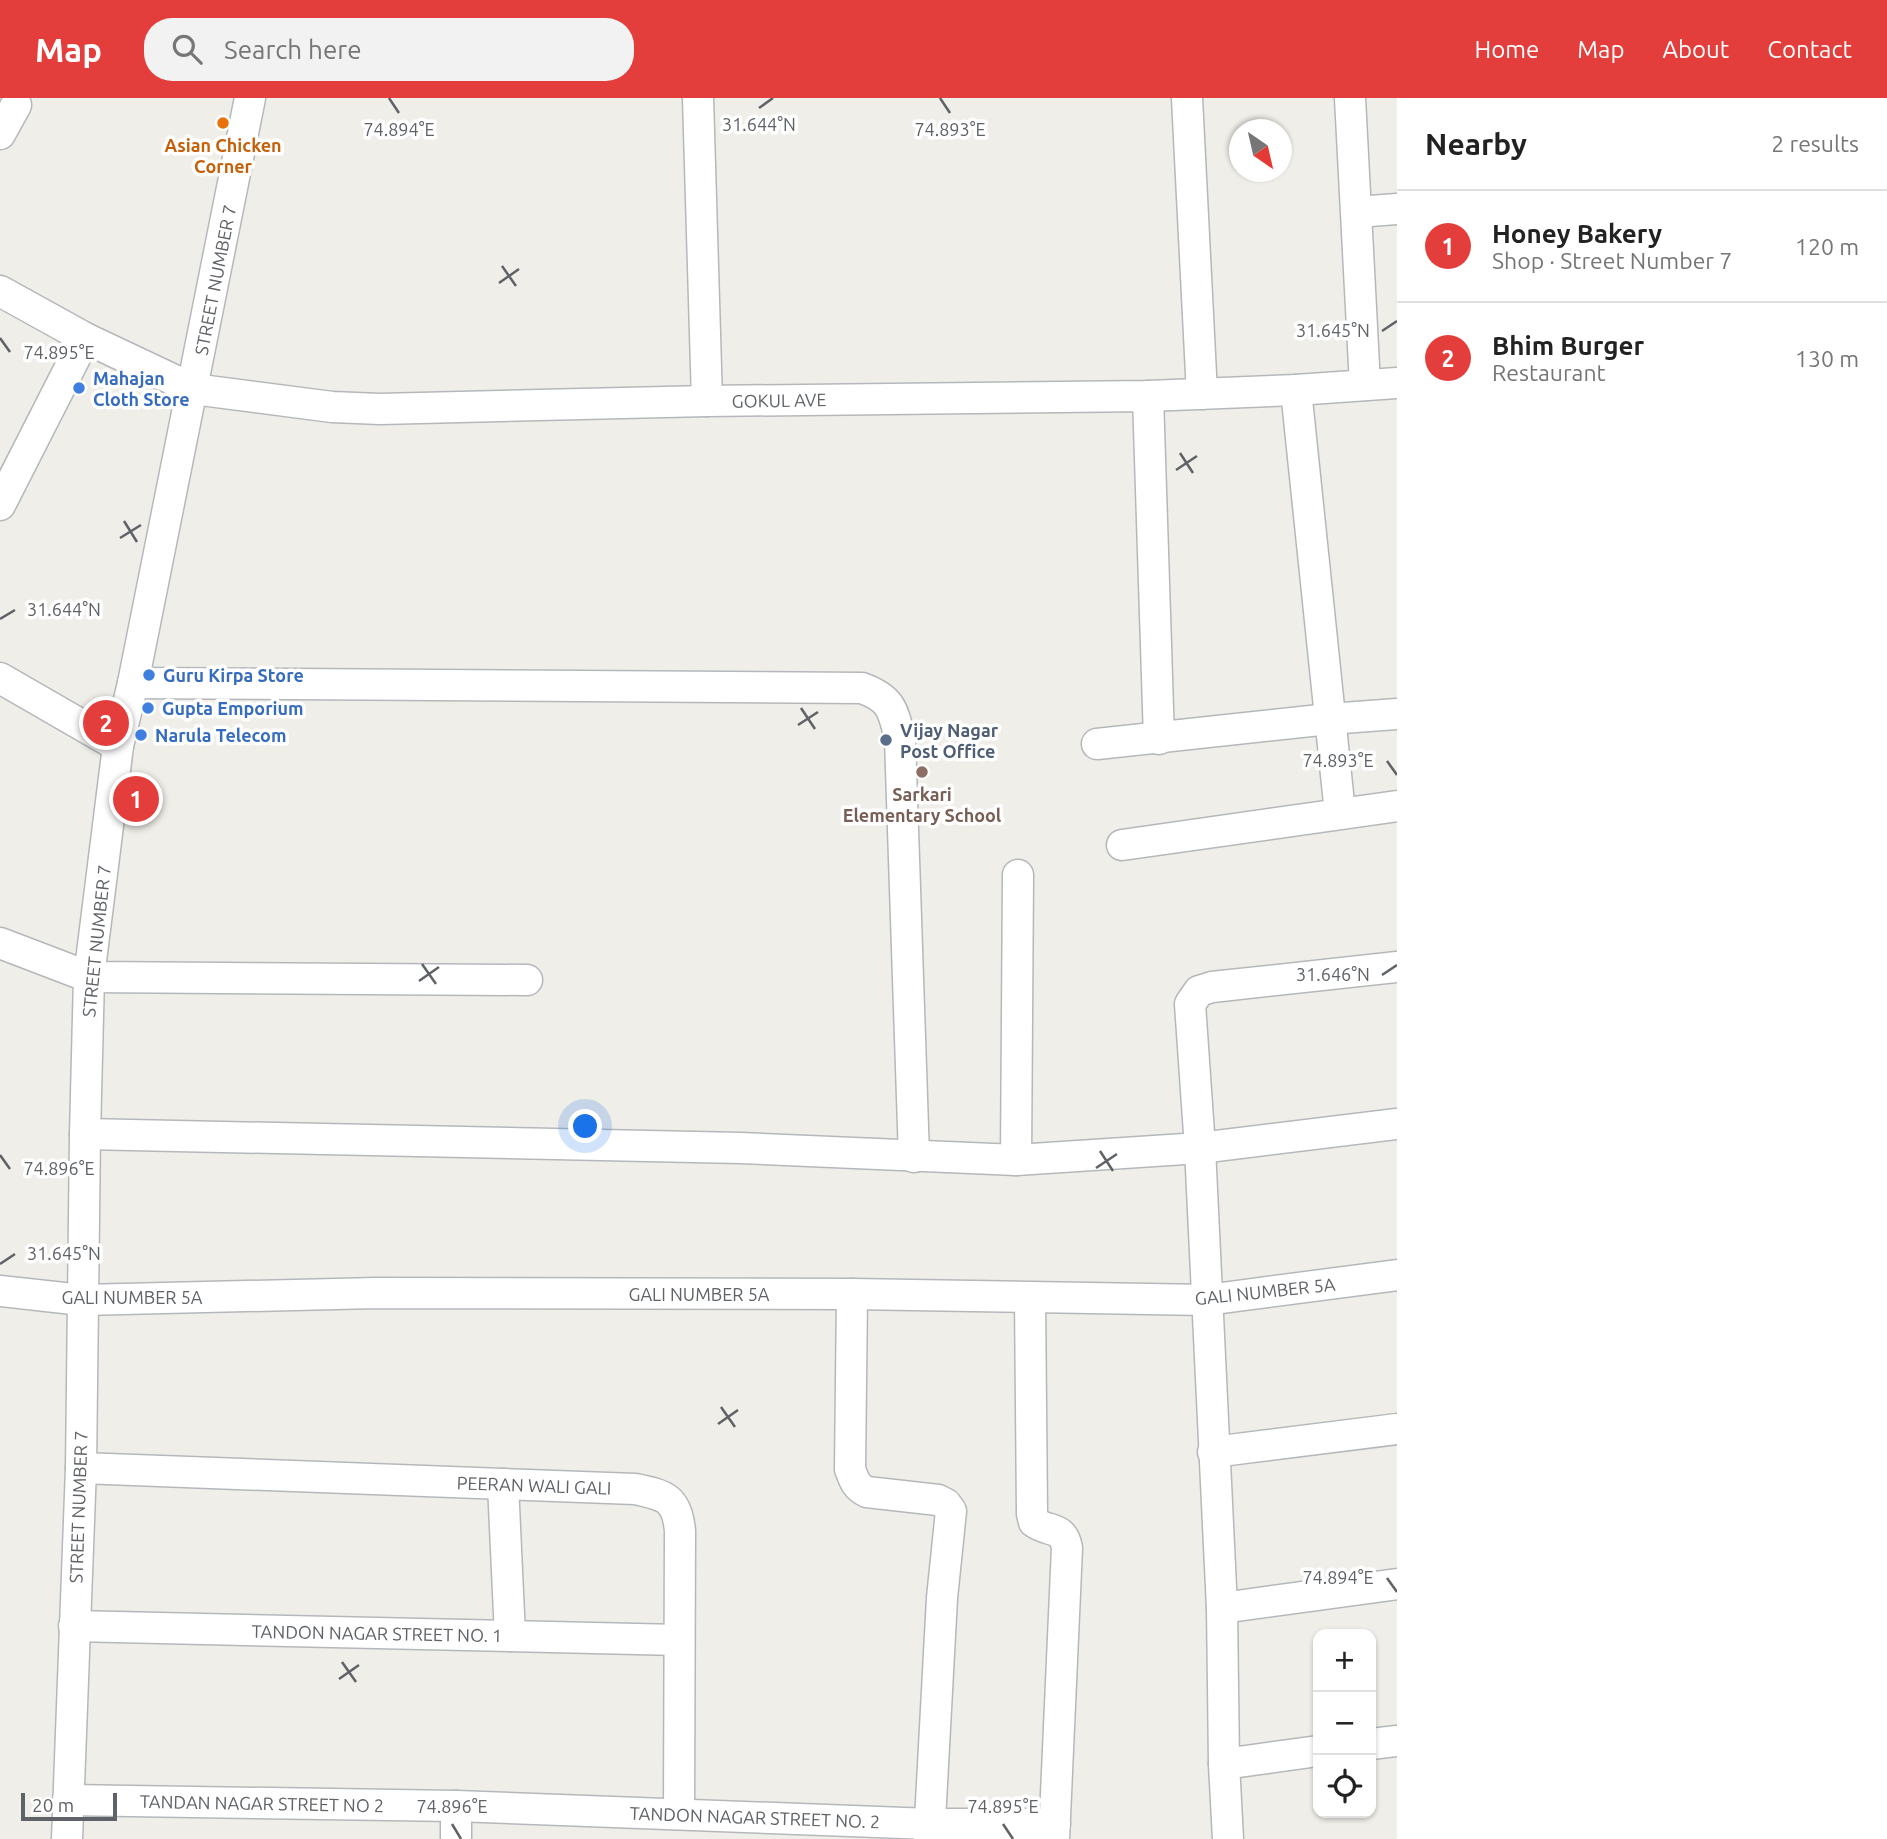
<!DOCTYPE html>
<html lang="en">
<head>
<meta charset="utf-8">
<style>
  body { margin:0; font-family:Ubuntu,sans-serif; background:#f2f2f2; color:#222 }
  .controls { position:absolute; right:21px; bottom:21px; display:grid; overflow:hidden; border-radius:14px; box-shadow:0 2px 5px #0004 }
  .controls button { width:63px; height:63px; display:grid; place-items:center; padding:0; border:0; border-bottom:2px solid #e0e0e0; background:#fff; color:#222; font:35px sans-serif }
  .compass { position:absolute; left:1229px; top:21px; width:63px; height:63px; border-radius:50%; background:#fff; box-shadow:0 2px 5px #0004; rotate:146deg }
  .scale { position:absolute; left:21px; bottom:18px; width:96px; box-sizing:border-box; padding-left:7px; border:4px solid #5f6367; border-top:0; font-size:19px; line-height:24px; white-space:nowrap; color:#5f6367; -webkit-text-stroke:5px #fff; paint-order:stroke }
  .you { position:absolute; left:586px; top:1029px; width:24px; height:24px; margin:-18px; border:5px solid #fff; border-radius:50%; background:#1a73e8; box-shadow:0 0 0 10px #1a73e833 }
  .badge { display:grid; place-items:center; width:46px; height:46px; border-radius:50%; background:#e33e3b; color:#fff; font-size:23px; font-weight:700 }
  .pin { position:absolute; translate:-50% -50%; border:4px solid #fff; box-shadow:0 2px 7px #0006 }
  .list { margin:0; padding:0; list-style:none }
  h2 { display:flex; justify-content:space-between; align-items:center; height:91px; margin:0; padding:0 28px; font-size:30px }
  h2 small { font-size:23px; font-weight:400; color:#767676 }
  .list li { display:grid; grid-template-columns:46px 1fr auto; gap:21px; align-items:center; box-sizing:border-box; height:112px; padding:0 28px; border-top:2px solid #e0e0e0 }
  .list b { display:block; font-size:26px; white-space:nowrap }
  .list p { margin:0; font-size:23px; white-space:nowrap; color:#767676 }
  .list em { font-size:23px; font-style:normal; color:#767676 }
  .icon { flex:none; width:38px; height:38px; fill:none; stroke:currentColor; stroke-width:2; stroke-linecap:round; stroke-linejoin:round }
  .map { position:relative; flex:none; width:1397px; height:1741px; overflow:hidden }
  header { display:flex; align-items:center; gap:42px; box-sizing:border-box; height:98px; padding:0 35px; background:#e33e3b; color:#fff }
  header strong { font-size:33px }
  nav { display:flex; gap:38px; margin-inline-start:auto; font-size:24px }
  .search { width:490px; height:63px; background:#f2f2f2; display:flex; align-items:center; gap:18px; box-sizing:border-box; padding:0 24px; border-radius:28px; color:#767676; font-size:26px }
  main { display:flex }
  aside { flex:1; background:#fff }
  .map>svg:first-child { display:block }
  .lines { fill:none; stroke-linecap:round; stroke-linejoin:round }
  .street-casing { stroke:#b5b8bb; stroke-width:33 }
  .street { stroke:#fff; stroke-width:30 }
  .ticks { fill:none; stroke:#5f6367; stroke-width:2.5 }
  .food-dot { fill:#e8710a; stroke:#fff; stroke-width:2.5 }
  .shop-dot { fill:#3f7fe0; stroke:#fff; stroke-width:2.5 }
  .service-dot { fill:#5c6f8a; stroke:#fff; stroke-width:2.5 }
  .education-dot { fill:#8d6e63; stroke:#fff; stroke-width:2.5 }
  .labels { text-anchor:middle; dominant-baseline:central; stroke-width:7; stroke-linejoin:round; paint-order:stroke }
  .food-label { font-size:18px; font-weight:bold; fill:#c56008; stroke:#fff }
  .street-label { font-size:18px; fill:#5f6367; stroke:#fff }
  .shop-label { font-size:18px; font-weight:bold; fill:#366cbe; stroke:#fff; text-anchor:start }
  .service-label { font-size:18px; font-weight:bold; fill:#4e5e75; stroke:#fff; text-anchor:start }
  .education-label { font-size:18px; font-weight:bold; fill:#785e54; stroke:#fff }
  .ticks-label { font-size:18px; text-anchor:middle; fill:#5f6367; stroke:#fff; stroke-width:7; stroke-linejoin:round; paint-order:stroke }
</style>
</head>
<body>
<header>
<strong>Map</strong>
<div class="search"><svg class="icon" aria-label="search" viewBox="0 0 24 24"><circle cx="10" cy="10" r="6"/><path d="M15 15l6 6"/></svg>Search here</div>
<nav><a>Home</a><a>Map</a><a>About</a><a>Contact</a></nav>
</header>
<main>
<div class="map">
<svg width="1397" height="1741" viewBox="0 0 1397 1741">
  <rect width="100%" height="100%" fill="#f0eee8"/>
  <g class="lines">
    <g class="street-casing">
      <g id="street">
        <polyline points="698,0 707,303"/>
        <polyline points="1187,0 1202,296"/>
        <polyline points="1350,0 1365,287"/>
        <polyline points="0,36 16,7"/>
        <polyline points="1357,114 1397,111"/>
        <polyline points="0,193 85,240 193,291 332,309 380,311 707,303 1148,298 1296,292 1397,285"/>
        <polyline points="1296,292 1340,715"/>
        <polyline points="1148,298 1159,641"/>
        <polyline points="0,407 85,240"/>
        <polyline points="0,580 118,648"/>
        <path d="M 133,585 L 862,590 C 892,601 893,612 900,641 L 914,1059"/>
        <polyline points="1097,646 1329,621 1397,616"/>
        <polyline points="1122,747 1397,708"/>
        <polyline points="0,845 89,879 527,882"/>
        <polyline points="85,1036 741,1050 1016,1062 1200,1050 1397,1026"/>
        <polyline points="1016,1062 1018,777"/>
        <polyline points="0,1193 82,1202 376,1195 852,1196 1207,1202 1397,1177"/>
        <path d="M 852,1196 L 850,1371 C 854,1382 856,1389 867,1394 L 938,1402 L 946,1406 L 951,1413 L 942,1500 L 929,1741"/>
        <path d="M 1030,1200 L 1032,1416 L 1034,1424 C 1049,1435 1063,1427 1067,1450 L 1054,1741"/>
        <polyline points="1213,1354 1397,1331"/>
        <path d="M 81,1370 L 635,1391 C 665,1397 677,1400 680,1433 L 679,1715"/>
        <polyline points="503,1386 510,1538"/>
        <polyline points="1222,1510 1397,1486"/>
        <polyline points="74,1528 679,1542"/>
        <polyline points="1371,1646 1397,1643"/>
        <polyline points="1224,1666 1318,1653"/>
        <polyline points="68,1702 456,1708 930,1726 1055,1726"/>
        <polyline points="67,1741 81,1370 85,1036 89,879 118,648 133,585 250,0"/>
        <polyline points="456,1741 456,1708"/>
        <polyline points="1228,1741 1224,1666 1222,1510 1200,1050 1190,906 1199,893 1212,889 1397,869"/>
      </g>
    </g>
    <use href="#street" class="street"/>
  </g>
  <path class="ticks" d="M 389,0 L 399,15M 940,0 L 950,15M 759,10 L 773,0M 502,168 L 516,188M 499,185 L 519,171M 1382,233 L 1397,223M 0,240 L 10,254M 1180,355 L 1193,375M 1176,372 L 1197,358M 124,423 L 137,444M 120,440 L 141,427M 0,521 L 15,512M 801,610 L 815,631M 798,627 L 818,614M 1387,663 L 1397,677M 422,866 L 436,886M 1382,877 L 1397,867M 419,883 L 439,869M 1100,1053 L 1113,1073M 0,1057 L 10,1071M 1096,1070 L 1117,1056M 0,1166 L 15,1156M 721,1309 L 735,1329M 718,1326 L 738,1312M 1387,1480 L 1397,1494M 342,1564 L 356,1584M 339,1581 L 359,1567M 452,1726 L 461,1741M 1003,1726 L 1013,1741"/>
  <circle class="food-dot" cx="223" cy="25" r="7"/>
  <g class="shop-dot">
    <circle cx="79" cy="290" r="7"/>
    <circle cx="149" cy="577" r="7"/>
    <circle cx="148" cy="610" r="7"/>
    <circle cx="141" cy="637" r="7"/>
  </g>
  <circle class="service-dot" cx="886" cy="642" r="7"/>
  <circle class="education-dot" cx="922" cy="674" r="7"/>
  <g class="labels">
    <g class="food-label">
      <text x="223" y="47">Asian Chicken<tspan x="223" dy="21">Corner</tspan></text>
    </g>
    <g class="street-label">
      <text transform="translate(215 182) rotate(-79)">STREET NUMBER 7</text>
      <text transform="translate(779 302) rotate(-1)">GOKUL AVE</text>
      <text transform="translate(96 843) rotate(-84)">STREET NUMBER 7</text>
      <text transform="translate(1265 1193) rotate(-6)">GALI NUMBER 5A</text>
      <text x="699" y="1196">GALI NUMBER 5A</text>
      <text x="132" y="1199">GALI NUMBER 5A</text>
      <text transform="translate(534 1387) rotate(2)">PEERAN WALI GALI</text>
      <text transform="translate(78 1409) rotate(-88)">STREET NUMBER 7</text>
      <text transform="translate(377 1535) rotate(1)">TANDON NAGAR STREET NO. 1</text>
      <text transform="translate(262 1705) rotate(1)">TANDAN NAGAR STREET NO 2</text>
      <text transform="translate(755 1719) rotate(2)">TANDON NAGAR STREET NO. 2</text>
    </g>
    <g class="shop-label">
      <text x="93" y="280">Mahajan<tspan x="93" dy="21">Cloth Store</tspan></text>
      <text x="163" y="577">Guru Kirpa Store</text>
      <text x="162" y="610">Gupta Emporium</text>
      <text x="155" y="637">Narula Telecom</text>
    </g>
    <g class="service-label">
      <text x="900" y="632">Vijay Nagar<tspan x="900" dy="21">Post Office</tspan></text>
    </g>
    <g class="education-label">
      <text x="922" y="696">Sarkari<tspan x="922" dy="21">Elementary School</tspan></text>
    </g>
  </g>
  <g class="ticks-label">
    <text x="759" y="33">31.644°N</text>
    <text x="950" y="38">74.893°E</text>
    <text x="399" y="38">74.894°E</text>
    <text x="1333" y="239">31.645°N</text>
    <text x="59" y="261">74.895°E</text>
    <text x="64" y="518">31.644°N</text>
    <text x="1338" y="669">74.893°E</text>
    <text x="1333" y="883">31.646°N</text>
    <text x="59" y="1077">74.896°E</text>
    <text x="64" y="1162">31.645°N</text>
    <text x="1338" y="1486">74.894°E</text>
    <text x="452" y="1715">74.896°E</text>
    <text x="1003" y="1715">74.895°E</text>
  </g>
</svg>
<div class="controls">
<button>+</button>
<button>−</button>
<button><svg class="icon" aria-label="locate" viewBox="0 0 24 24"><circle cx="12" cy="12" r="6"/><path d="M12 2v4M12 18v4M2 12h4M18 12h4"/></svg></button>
</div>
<svg class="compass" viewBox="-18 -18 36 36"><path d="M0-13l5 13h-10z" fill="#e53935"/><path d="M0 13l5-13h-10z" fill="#767676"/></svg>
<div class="scale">20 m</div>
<div class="you"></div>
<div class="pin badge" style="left:136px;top:701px">1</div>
<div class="pin badge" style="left:106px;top:625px">2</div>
</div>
<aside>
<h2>Nearby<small>2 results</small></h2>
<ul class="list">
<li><span class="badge">1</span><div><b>Honey Bakery</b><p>Shop · Street Number 7</p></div><em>120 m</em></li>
<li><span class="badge">2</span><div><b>Bhim Burger</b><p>Restaurant</p></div><em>130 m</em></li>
</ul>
</aside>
</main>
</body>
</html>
